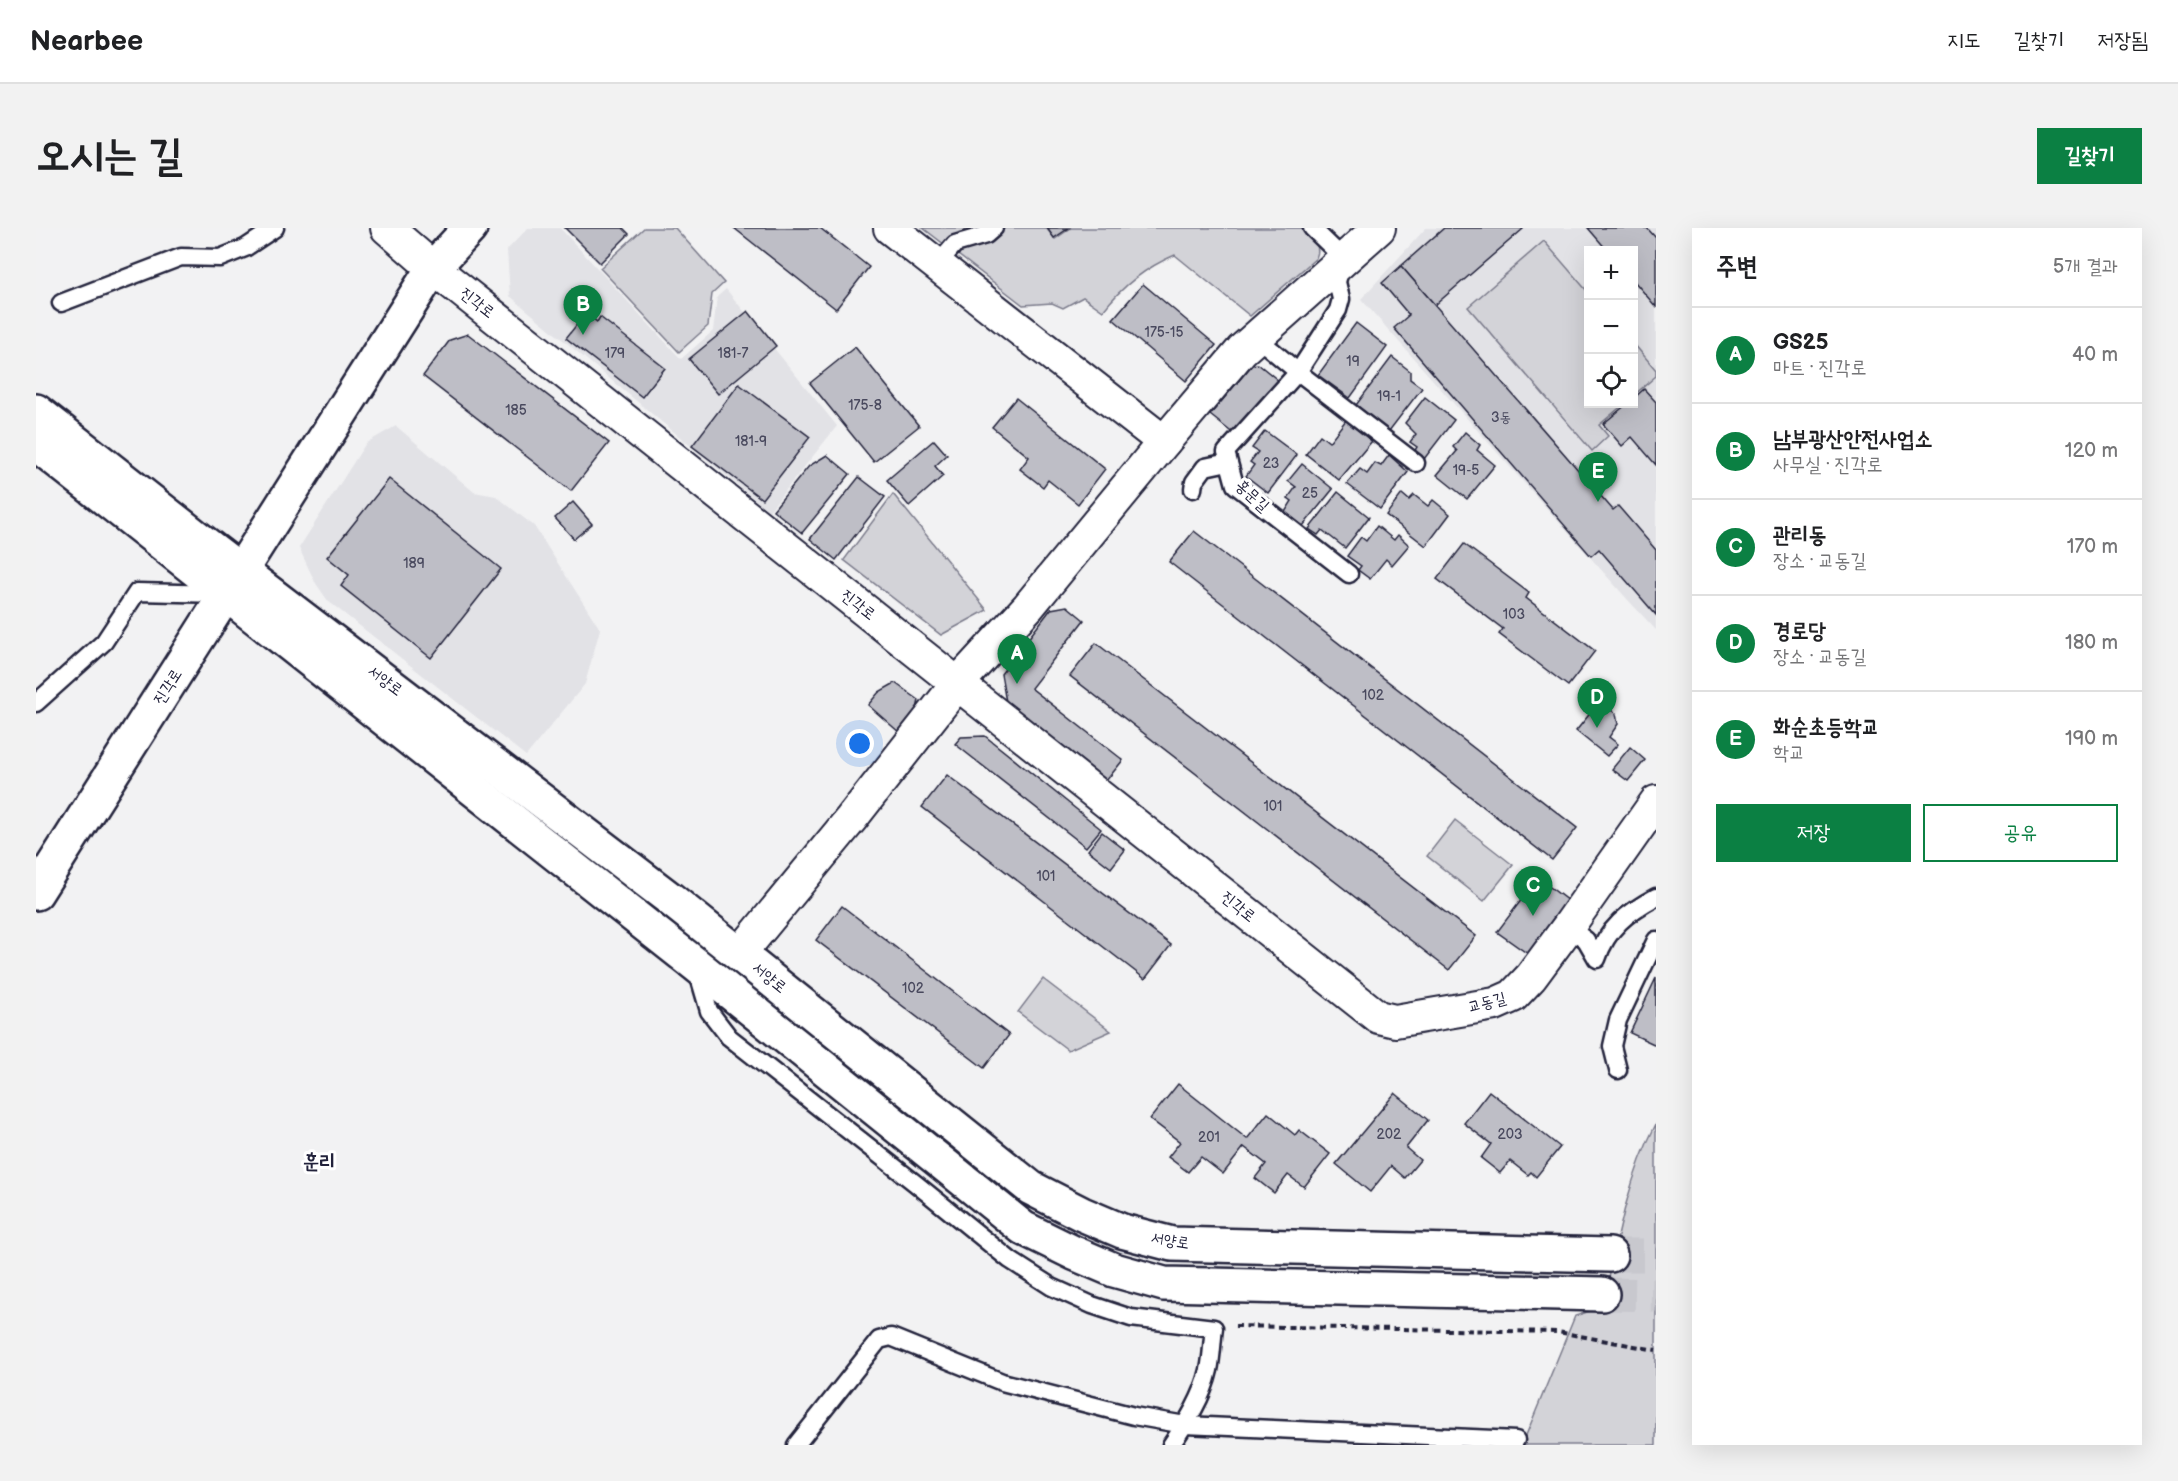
<!DOCTYPE html>
<html lang="ko">
<head>
<meta charset="utf-8">
<style>
  body { margin:0; font-family:"Balsamiq Sans","Poor Story",sans-serif; background:#f2f2f2; color:#202124 }
  .controls { position:absolute; right:18px; top:18px; display:grid; overflow:hidden; border-radius:0px; box-shadow:0 6px 24px #0002 }
  .controls button { width:54px; height:54px; display:grid; place-items:center; padding:0; border:0; border-bottom:2px solid #e0e0e0; background:#fff; color:#202124; font:30px sans-serif }
  .you { position:absolute; left:824px; top:516px; width:21px; height:21px; margin:-15px; border:4px solid #fff; border-radius:50%; background:#1a73e8; box-shadow:0 0 0 9px #1a73e833 }
  .badge { display:grid; place-items:center; width:39px; height:39px; border-radius:50%; background:#0b8043; color:#fff; font-size:20px; font-weight:700 }
  .pin { position:absolute; translate:-50% -50px; filter:drop-shadow(0 2px 3px #0008) }
  .pin::after { content:''; position:absolute; top:32px; width:21px; height:18px; background:inherit; clip-path:polygon(0 0,100% 0,50% 100%) }
  .list { margin:0; padding:0; list-style:none }
  h2 { display:flex; justify-content:space-between; align-items:center; height:78px; margin:0; padding:0 24px; font-size:26px }
  h2 small { font-size:20px; font-weight:400; color:#757577 }
  .list li { display:grid; grid-template-columns:39px 1fr auto; gap:18px; align-items:center; box-sizing:border-box; height:96px; padding:0 24px; border-top:2px solid #e0e0e0 }
  .list b { display:block; font-size:22px; white-space:nowrap }
  .list p { margin:0; font-size:20px; white-space:nowrap; color:#757577 }
  .list em { font-size:20px; font-style:normal; color:#757577 }
  .actions { display:flex; gap:12px; padding:18px 24px }
  .actions a { flex:1; padding:14px 0; border:2px solid #0b8043; border-radius:0px; text-align:center; font-size:21px; color:#0b8043 }
  .actions .main { background:#0b8043; color:#fff }
  .icon { flex:none; width:33px; height:33px; fill:none; stroke:currentColor; stroke-width:2; stroke-linecap:round; stroke-linejoin:round }
  .map { position:relative; flex:none; width:1620px; height:1217px; overflow:hidden; border-radius:0px }
  header { display:flex; align-items:center; gap:36px; box-sizing:border-box; height:84px; padding:0 30px; background:#fff; border-bottom:2px solid #e0e0e0 }
  header strong { font-size:28px }
  nav { display:flex; gap:33px; margin-inline-start:auto; font-size:21px }
  .intro { display:flex; align-items:center; justify-content:space-between; box-sizing:border-box; height:144px; padding:0 36px }
  h1 { margin:0; font-size:42px }
  .button { padding:15px 27px; border-radius:0px; background:#0b8043; color:#fff; font-size:21px; font-weight:700 }
  main { display:flex; gap:36px; padding:0 36px }
  aside { flex:1; background:#fff; border-radius:0px; box-shadow:0 6px 24px #0002 }
  .map>svg:first-child { display:block }
  .built { fill:#e2e2e6; fill-rule:evenodd }
  .green { fill:#d3d3d8; stroke:#7a7a8a; stroke-width:1.5 }
  .building { fill:#bebec6; stroke:#22223b; stroke-width:1.5 }
  .lines { fill:none; stroke-linecap:round; stroke-linejoin:round }
  .secondary-tunnel { stroke:#c8c8ce; stroke-width:33; stroke-dasharray:33 16; stroke-linecap:butt }
  .lane-casing { stroke:#22223b; stroke-width:21 }
  .street-casing { stroke:#22223b; stroke-width:36 }
  .secondary-casing { stroke:#22223b; stroke-width:38 }
  .path { stroke:#22223b; stroke-width:4; stroke-dasharray:6 4.5; stroke-linecap:butt }
  .lane { stroke:#fff; stroke-width:16 }
  .street { stroke:#fff; stroke-width:32 }
  .secondary { stroke:#fff; stroke-width:33 }
  .labels { text-anchor:middle; dominant-baseline:central; stroke-width:6; stroke-linejoin:round; paint-order:stroke }
  .number-label { font-size:14px; fill:#49495e }
  .street-label { font-size:16px; fill:#22223b; stroke:#fff }
  .quarter-label { font-size:20px; font-weight:bold; fill:#22223b; stroke:#fff }
</style>
</head>
<body>
<header>
<strong>Nearbee</strong>
<nav><a>지도</a><a>길찾기</a><a>저장됨</a></nav>
</header>
<div class="intro"><h1>오시는 길</h1><a class="button">길찾기</a></div>
<main>
<div class="map">
<svg width="1620" height="1217" viewBox="0 0 1620 1217">
  <rect width="100%" height="100%" fill="#f2f2f3"/>
  <filter id="ink" filterUnits="userSpaceOnUse"><feTurbulence type="fractalNoise" baseFrequency=".0167" numOctaves="2"/><feDisplacementMap in="SourceGraphic" scale="12" xChannelSelector="R" yChannelSelector="G"/><feConvolveMatrix kernelMatrix="1 2 1 2 8 2 1 2 1" color-interpolation-filters="sRGB"/></filter>
  <g filter="url(#ink)">
    <g class="built">
      <polygon points="492,0 524,0 645,131 677,103 681,69 690,61 801,198 733,283 474,68 471,22"/>
      <path d="M 1390,0 L 1620,0 L 1620,402 L 1592,372 L 1325,71 ZM 1552,22 L 1598,22 L 1598,176 L 1552,176 Z"/>
      <polygon points="360,198 438,264 460,268 498,298 564,401 549,456 490,528 292,373 279,354 263,320 330,215"/>
    </g>
    <g class="green">
      <polygon points="608,0 639,0 688,55 676,66 672,98 643,124 564,40"/>
      <path d="M 887,0 L 942,0 L 945,3 L 950,0 L 1010,0 L 1019,11 L 1035,0 L 1267,0 C 1276,9 1286,17 1280,30 L 1214,88 L 1139,27 C 1111,39 1086,58 1067,83 L 1047,69 L 1027,80 L 1016,75 L 987,77 Z"/>
      <polygon points="1508,13 1552,64 1552,176 1588,176 1563,197 1572,208 1556,223 1432,79"/>
      <polygon points="1598,116 1620,142 1620,148 1598,167"/>
      <polygon points="857,266 951,382 905,407 808,332"/>
      <polygon points="1419,592 1477,637 1448,673 1391,628"/>
      <polygon points="1007,751 1075,803 1032,822 982,784"/>
      <path d="M 1620,896 L 1620,1217 L 1486,1217 L 1539,1088 L 1567,1079 C 1580,1017 1591,952 1620,896 Z"/>
    </g>
    <g class="building">
      <polygon points="529,0 587,0 593,6 564,35"/>
      <polygon points="698,0 784,0 833,39 800,81"/>
      <polygon points="1011,0 1033,0 1018,10"/>
      <polygon points="1408,0 1486,0 1487,1 1399,77 1365,38"/>
      <polygon points="1552,0 1611,0 1620,10 1620,79 1598,53 1598,22 1571,22"/>
      <polygon points="1365,38 1577,282 1582,278 1620,322 1620,387 1563,321 1555,328 1358,100 1373,87 1346,55"/>
      <polygon points="1107,56 1180,117 1150,153 1077,91"/>
      <polygon points="712,83 740,118 682,166 653,131"/>
      <polygon points="550,85 561,94 564,89 629,140 606,169 530,110"/>
      <polygon points="1320,95 1351,119 1314,170 1282,147"/>
      <polygon points="432,106 573,215 535,263 387,148 414,112"/>
      <polygon points="819,119 883,198 838,234 774,155"/>
      <polygon points="1356,129 1374,143 1374,151 1386,160 1353,203 1320,177"/>
      <polygon points="1222,136 1243,153 1199,207 1174,187 1216,137"/>
      <polygon points="703,156 774,209 726,271 656,218"/>
      <polygon points="1608,161 1620,174 1620,237 1596,209 1586,218 1567,196 1591,176 1598,176 1598,170"/>
      <polygon points="1389,169 1418,192 1388,231 1378,224 1381,219 1374,214 1380,206 1369,195"/>
      <polygon points="980,170 1069,241 1042,276 1012,252 1007,259 984,241 993,229 956,199"/>
      <polygon points="1310,192 1336,213 1303,252 1270,226 1284,207 1293,214"/>
      <polygon points="1229,203 1261,227 1232,265 1210,248 1218,237 1214,234 1222,224 1216,220"/>
      <polygon points="1429,204 1444,217 1441,222 1459,237 1431,271 1401,247 1421,223 1417,219"/>
      <polygon points="898,212 911,227 899,238 907,248 873,278 851,252"/>
      <polygon points="791,227 814,246 766,305 737,282 773,238"/>
      <polygon points="1353,227 1372,244 1344,281 1311,256 1324,241 1331,246 1339,235 1345,238"/>
      <polygon points="1266,236 1297,261 1267,298 1249,284 1256,273 1252,270 1260,259 1252,253"/>
      <polygon points="823,249 849,269 800,332 774,311"/>
      <polygon points="353,251 465,341 395,430 305,358 313,347 291,329"/>
      <polygon points="1302,264 1333,289 1309,320 1286,302 1282,307 1273,301"/>
      <polygon points="1366,266 1373,272 1378,267 1392,278 1397,272 1414,286 1390,318 1350,287"/>
      <polygon points="537,274 556,296 538,311 519,290"/>
      <polygon points="1341,298 1358,312 1362,307 1373,317 1356,337 1350,331 1334,351 1322,342 1325,338 1311,328 1325,309 1330,313"/>
      <polygon points="1158,303 1541,600 1516,632 1133,334"/>
      <polygon points="1428,316 1493,365 1490,370 1559,423 1532,458 1463,406 1467,401 1401,351"/>
      <polygon points="1031,378 1048,392 995,460 1087,532 1070,553 970,474 965,446 1015,381"/>
      <polygon points="1060,415 1440,708 1413,742 1034,448"/>
      <polygon points="859,455 883,472 880,486 864,505 832,477 843,464"/>
      <polygon points="1564,473 1580,486 1582,496 1573,509 1582,516 1571,528 1540,503"/>
      <polygon points="949,508 1065,601 1050,619 919,516 925,509"/>
      <polygon points="1594,519 1609,532 1592,553 1576,541"/>
      <polygon points="911,547 1135,717 1109,751 886,579"/>
      <polygon points="1066,604 1089,622 1075,640 1052,622"/>
      <polygon points="1502,650 1532,673 1492,726 1461,704"/>
      <polygon points="806,678 973,807 948,840 780,712"/>
      <polygon points="1620,750 1620,817 1594,805"/>
      <polygon points="1142,856 1211,911 1232,885 1259,907 1263,902 1294,926 1268,959 1252,947 1238,965 1219,950 1230,936 1208,919 1187,946 1165,929 1152,944 1132,929 1144,914 1114,891"/>
      <polygon points="1453,863 1524,919 1500,949 1495,944 1492,947 1474,933 1464,945 1445,930 1455,916 1428,895"/>
      <polygon points="1359,865 1392,892 1370,920 1384,932 1369,950 1355,938 1334,964 1300,936"/>
    </g>
    <g class="lines">
      <g class="secondary-tunnel">
        <polyline points="1574,1027 1620,1027"/>
        <polyline points="1566,1066 1620,1067"/>
      </g>
      <g class="lane-casing">
        <g id="lane">
          <polyline points="1276,0 1307,30 1301,54 1305,71 1302,82 1262,144 1190,224 1199,257 1313,346"/>
          <polyline points="901,37 919,16 950,7 958,0"/>
          <polyline points="25,75 145,29 184,30 209,20 239,0"/>
          <polyline points="1219,108 1262,144 1380,235"/>
          <polyline points="1157,261 1158,254 1169,239 1192,234"/>
          <polyline points="0,475 68,414 101,364 185,366"/>
          <path d="M 1532,699 L 1550,712 L 1561,731 C 1571,700 1592,684 1620,669"/>
          <path d="M 661,742 L 673,783 L 693,809 L 879,955 L 974,1032 L 1016,1059 L 1056,1077 L 1095,1090 L 1178,1100 C 1176,1114 1176,1128 1173,1142 C 1167,1169 1151,1194 1135,1217"/>
          <polyline points="1582,842 1576,818 1582,792 1620,712"/>
          <polyline points="760,1217 843,1112 855,1109 966,1154 1098,1188 1149,1197 1480,1212"/>
        </g>
      </g>
      <g class="street-casing">
        <g id="street">
          <polyline points="351,0 397,40 1342,789 1359,793 1459,776 1477,768 1495,749 1532,699 1620,574"/>
          <polyline points="854,0 1128,214"/>
          <polyline points="716,711 815,591 922,455 992,379 1128,214 1206,122 1343,0"/>
        </g>
      </g>
      <g class="secondary-casing">
        <g id="secondary">
          <polyline points="0,183 159,308 633,670 995,960 1046,986 1086,1003 1136,1016 1574,1027"/>
          <polyline points="0,216 659,736 987,1000 1038,1025 1078,1042 1128,1056 1566,1066"/>
          <polyline points="0,665 397,40 434,0"/>
        </g>
      </g>
      <polyline class="path" points="1199,1098 1522,1104 1620,1122"/>
      <use href="#lane" class="lane"/>
      <use href="#street" class="street"/>
      <use href="#secondary" class="secondary"/>
    </g>
  </g>
  <g class="labels">
    <g class="number-label">
      <text x="1128" y="104">175-15</text>
      <text x="579" y="125">179</text>
      <text x="697" y="125">181-7</text>
      <text x="1317" y="133">19</text>
      <text x="1353" y="168">19-1</text>
      <text x="829" y="177">175-8</text>
      <text x="480" y="182">185</text>
      <text x="1465" y="189">3동</text>
      <text x="715" y="213">181-9</text>
      <text x="1235" y="235">23</text>
      <text x="1430" y="242">19-5</text>
      <text x="1274" y="265">25</text>
      <text x="378" y="335">189</text>
      <text x="1478" y="386">103</text>
      <text x="1337" y="467">102</text>
      <text x="1237" y="578">101</text>
      <text x="1010" y="648">101</text>
      <text x="877" y="760">102</text>
      <text x="1353" y="906">202</text>
      <text x="1474" y="906">203</text>
      <text x="1173" y="909">201</text>
    </g>
    <g class="street-label">
      <text transform="translate(441 75) rotate(38)">진각로</text>
      <text transform="translate(1216 268) rotate(42)">홍문길</text>
      <text transform="translate(822 377) rotate(38)">진각로</text>
      <text transform="translate(349 453) rotate(37)">서양로</text>
      <text transform="translate(132 459) rotate(-58)">진각로</text>
      <text transform="translate(1202 679) rotate(39)">진각로</text>
      <text transform="translate(733 750) rotate(39)">서양로</text>
      <text transform="translate(1451 775) rotate(-15)">교동길</text>
      <text transform="translate(1134 1013) rotate(9)">서양로</text>
    </g>
    <g class="quarter-label">
      <text x="283" y="934">훈리</text>
    </g>
  </g>
</svg>
<div class="controls">
<button>+</button>
<button>−</button>
<button><svg class="icon" aria-label="locate" viewBox="0 0 24 24"><circle cx="12" cy="12" r="6"/><path d="M12 2v4M12 18v4M2 12h4M18 12h4"/></svg></button>
</div>
<div class="you"></div>
<div class="pin badge" style="left:981px;top:456px">A</div>
<div class="pin badge" style="left:547px;top:107px">B</div>
<div class="pin badge" style="left:1497px;top:688px">C</div>
<div class="pin badge" style="left:1561px;top:500px">D</div>
<div class="pin badge" style="left:1562px;top:274px">E</div>
</div>
<aside>
<h2>주변<small>5개 결과</small></h2>
<ul class="list">
<li><span class="badge">A</span><div><b>GS25</b><p>마트 · 진각로</p></div><em>40 m</em></li>
<li><span class="badge">B</span><div><b>남부광산안전사업소</b><p>사무실 · 진각로</p></div><em>120 m</em></li>
<li><span class="badge">C</span><div><b>관리동</b><p>장소 · 교동길</p></div><em>170 m</em></li>
<li><span class="badge">D</span><div><b>경로당</b><p>장소 · 교동길</p></div><em>180 m</em></li>
<li><span class="badge">E</span><div><b>화순초등학교</b><p>학교</p></div><em>190 m</em></li>
</ul>
<div class="actions"><a class="main">저장</a><a>공유</a></div>
</aside>
</main>
</body>
</html>
